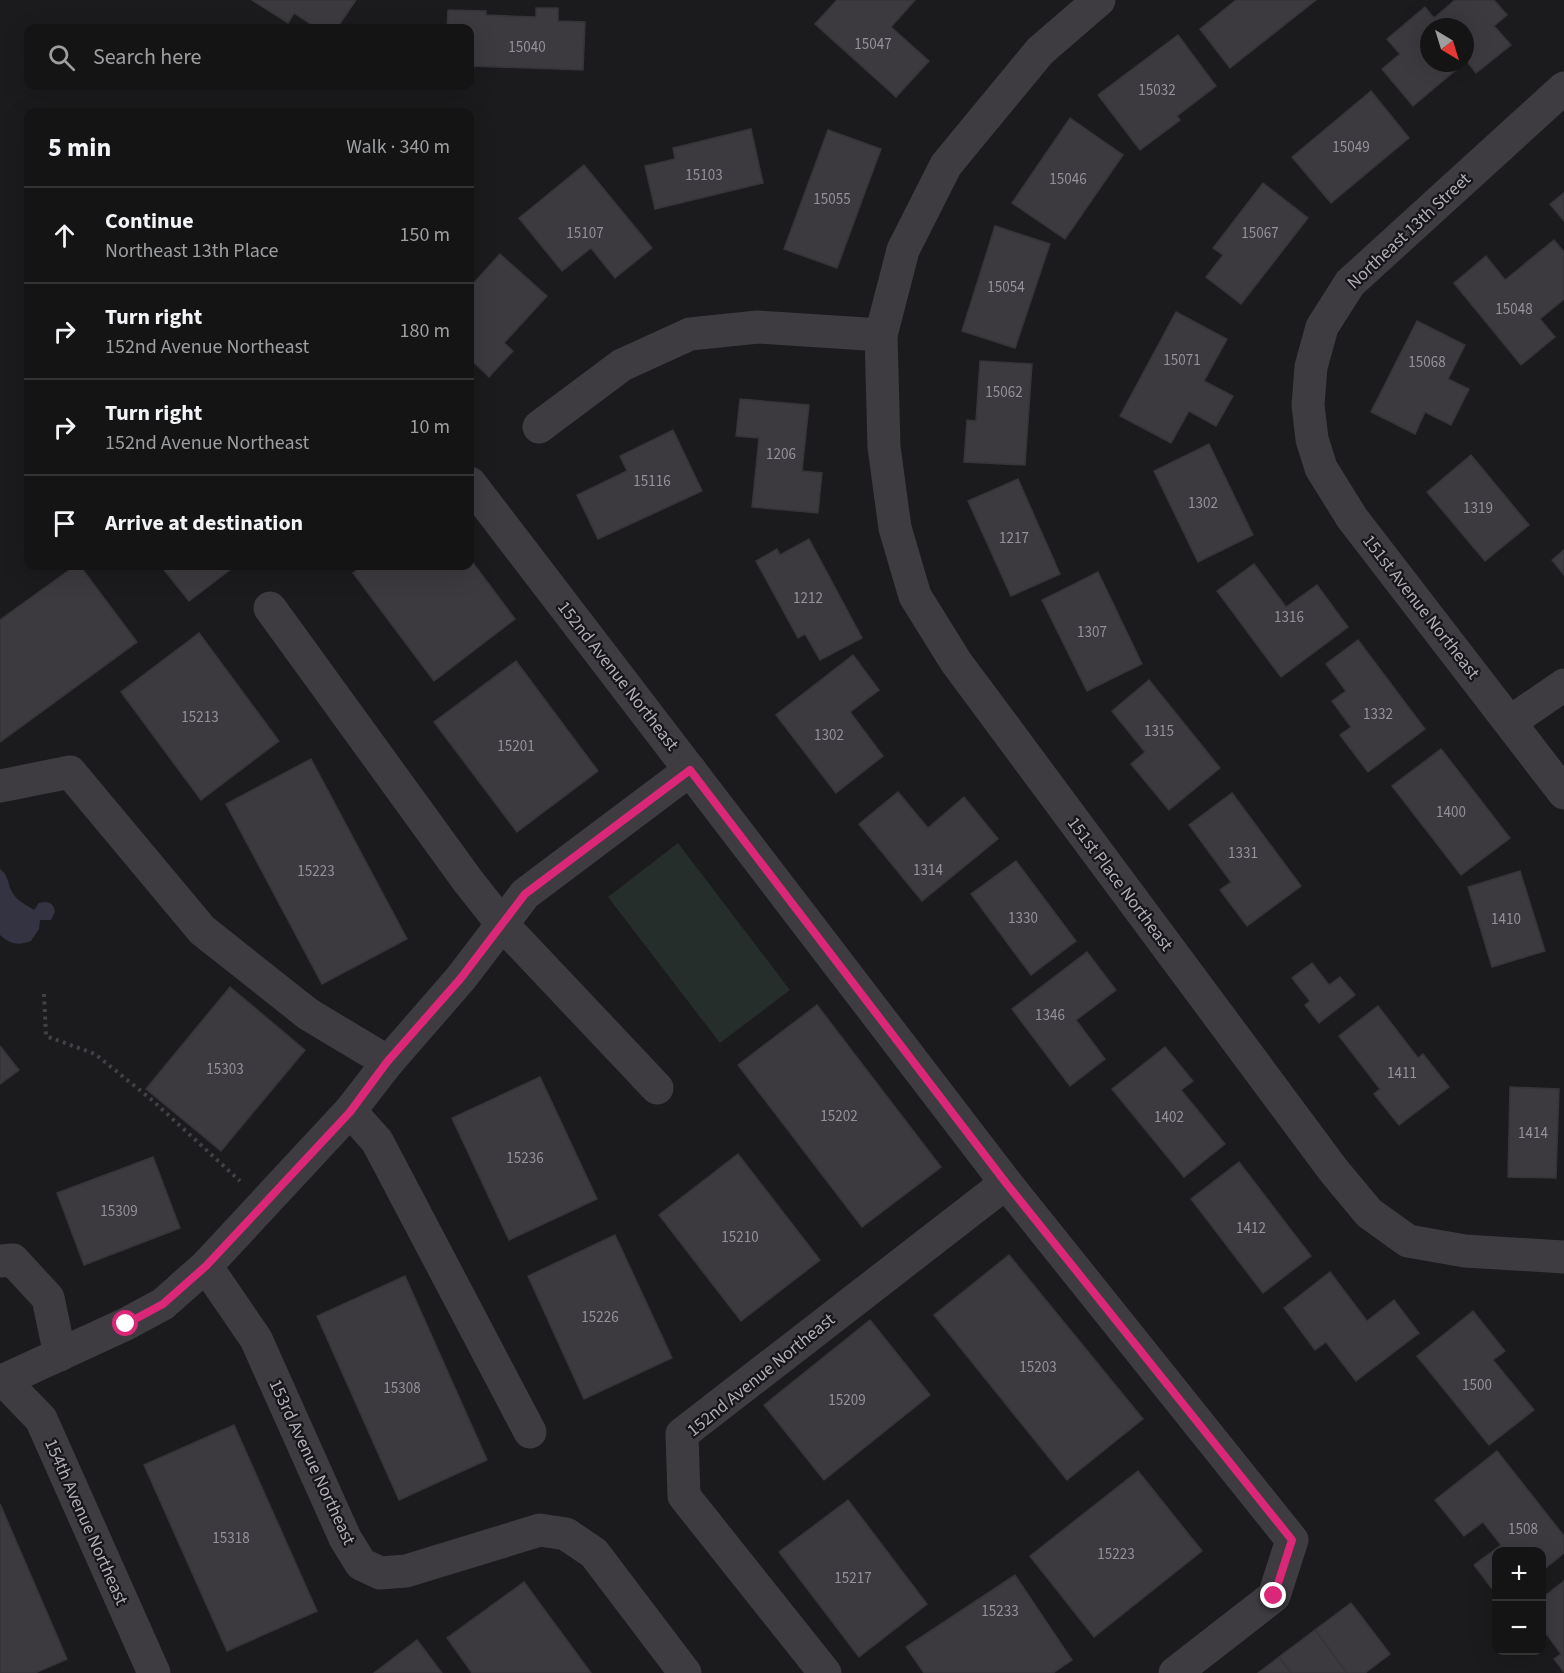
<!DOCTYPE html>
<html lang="en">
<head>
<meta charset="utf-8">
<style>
  body { margin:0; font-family:"Source Sans 3",sans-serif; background:#212122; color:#f1f3f6 }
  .controls { position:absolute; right:18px; bottom:18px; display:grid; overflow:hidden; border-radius:12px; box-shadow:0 6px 24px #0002 }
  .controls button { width:54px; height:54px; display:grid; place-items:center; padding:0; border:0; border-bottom:2px solid #333334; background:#141415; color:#f1f3f6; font:30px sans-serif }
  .compass { position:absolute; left:1420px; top:18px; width:54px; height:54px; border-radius:50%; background:#141415; box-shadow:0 6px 24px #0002; rotate:142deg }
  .stop { position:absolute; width:18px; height:18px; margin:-14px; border:4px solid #db2777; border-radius:50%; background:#fff }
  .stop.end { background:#db2777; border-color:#fff; box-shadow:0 2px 6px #0008 }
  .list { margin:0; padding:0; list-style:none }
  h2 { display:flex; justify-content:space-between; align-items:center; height:78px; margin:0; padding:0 24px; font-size:26px }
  h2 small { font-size:20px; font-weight:400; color:#9d9ea0 }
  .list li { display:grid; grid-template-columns:39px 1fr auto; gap:18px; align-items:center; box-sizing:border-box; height:96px; padding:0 24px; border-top:2px solid #333334 }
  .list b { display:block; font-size:22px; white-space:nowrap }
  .list p { margin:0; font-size:20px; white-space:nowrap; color:#9d9ea0 }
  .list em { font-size:20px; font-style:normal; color:#9d9ea0 }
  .icon { flex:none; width:33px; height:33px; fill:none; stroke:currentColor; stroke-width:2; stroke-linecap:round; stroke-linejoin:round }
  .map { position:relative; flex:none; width:1564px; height:1673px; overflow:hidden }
  .search { position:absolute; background:#141415; box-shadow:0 6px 24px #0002; left:24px; top:24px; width:450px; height:66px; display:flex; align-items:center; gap:15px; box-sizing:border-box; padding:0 21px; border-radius:12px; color:#9d9ea0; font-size:22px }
  .panel { position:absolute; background:#141415; box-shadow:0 6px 24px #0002; left:24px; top:108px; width:450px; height:462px; border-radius:12px }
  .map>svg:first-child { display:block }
  .green { fill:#262e2c }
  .water { fill:#333341 }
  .building { fill:#3c3a3e; stroke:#363438; stroke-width:1.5 }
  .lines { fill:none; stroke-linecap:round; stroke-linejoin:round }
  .path { stroke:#434148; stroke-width:4; stroke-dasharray:3 4.5; stroke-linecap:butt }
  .minor { stroke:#3e3b41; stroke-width:33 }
  .route { stroke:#db2777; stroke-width:8 }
  .labels { text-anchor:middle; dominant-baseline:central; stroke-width:4.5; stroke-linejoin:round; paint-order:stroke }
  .number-label { font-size:15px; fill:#94919b }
  .street-label { font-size:18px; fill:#b1aeba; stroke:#161517 }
</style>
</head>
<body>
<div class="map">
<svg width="1564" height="1673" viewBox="0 0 1564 1673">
  <rect width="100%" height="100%" fill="#1b1a1c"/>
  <polygon class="green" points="678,843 790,990 720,1043 608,897"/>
  <path class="water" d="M 0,869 C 10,876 7,886 14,895 C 19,902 27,905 34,910 L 39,903 C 48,900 54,903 55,912 L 51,920 L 40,920 L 39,929 L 31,941 C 18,946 10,944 0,935 Z"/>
  <g class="building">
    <polygon points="252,0 356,0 337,28 317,28 294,13 288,23"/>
    <polygon points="837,0 915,0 891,27 929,61 896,97 815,24"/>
    <polygon points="1236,0 1316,0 1230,68 1200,29"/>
    <polygon points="1455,0 1494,0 1507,15 1494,26 1511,45 1476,73 1467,61 1465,62 1465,27 1429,27 1429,63 1464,63 1413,106 1382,69 1400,54 1387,39 1425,7 1434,18"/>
    <polygon points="536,8 558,8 558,21 585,22 583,70 470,66 470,28 447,28 448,10 486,11 486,15 536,17"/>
    <polygon points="1178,35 1216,86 1177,116 1180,120 1140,150 1098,95"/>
    <polygon points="1371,91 1409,138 1331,203 1292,157"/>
    <polygon points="1070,118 1123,155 1065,239 1012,203"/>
    <polygon points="751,129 763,183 655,209 645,166 675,159 673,148"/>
    <polygon points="828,130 881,149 837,268 784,249"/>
    <polygon points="584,165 652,248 615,278 591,248 562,271 519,218"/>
    <polygon points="1263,183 1308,218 1241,304 1206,277 1223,255 1213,248"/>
    <polygon points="1564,193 1564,221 1550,204"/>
    <polygon points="995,226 1050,244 1015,348 962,331"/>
    <polygon points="1554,240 1564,252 1564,299 1540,319 1555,337 1521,365 1454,283 1486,256 1505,280"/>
    <polygon points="500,254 547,296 504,343 513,351 489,377 470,359 470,287"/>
    <polygon points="1176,312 1227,339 1204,381 1233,396 1216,426 1189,411 1171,443 1120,416"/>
    <polygon points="1417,321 1465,345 1448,379 1469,389 1451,425 1425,412 1415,434 1371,412"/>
    <polygon points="980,361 1032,364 1025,465 964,462 967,420 976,421"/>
    <polygon points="740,399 809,405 802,471 822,473 818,513 752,507 759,438 736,436"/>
    <polygon points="673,430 702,491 598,539 577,495 627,471 620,456"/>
    <polygon points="1209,444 1253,535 1198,562 1154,471"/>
    <polygon points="1471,455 1529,525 1485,561 1427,492"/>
    <polygon points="1018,479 1060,574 1011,596 968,501"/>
    <polygon points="809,539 862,638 820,660 805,634 798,638 756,561 777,549 780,555"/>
    <polygon points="1564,550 1564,575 1552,560"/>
    <polygon points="470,559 515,619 434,681 353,573 363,566 470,566"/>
    <polygon points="1254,564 1286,607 1317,585 1348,627 1281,677 1217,591"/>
    <polygon points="75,566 80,566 137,642 0,742 0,620"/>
    <polygon points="161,566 235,566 189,601"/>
    <polygon points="1098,572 1142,664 1087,691 1042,600"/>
    <polygon points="199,633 279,741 201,800 121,692"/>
    <polygon points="1358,640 1425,729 1368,772 1340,735 1351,727 1332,701 1346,691 1326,664"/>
    <polygon points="853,655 879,690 850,712 883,756 836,793 776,715"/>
    <polygon points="516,661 598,771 517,832 434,722"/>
    <polygon points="1149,680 1220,768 1169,810 1131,764 1145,752 1112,711"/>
    <polygon points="1441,749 1510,838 1461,875 1392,786"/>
    <polygon points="311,759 407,939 322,984 226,804"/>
    <polygon points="898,792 928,828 964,797 998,839 922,901 859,824"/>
    <polygon points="1232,793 1301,886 1247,926 1220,890 1231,882 1189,825"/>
    <polygon points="1016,861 1076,941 1031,975 971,894"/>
    <polygon points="1520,871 1545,951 1492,967 1468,887"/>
    <polygon points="1087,952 1116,990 1076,1020 1105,1059 1070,1086 1012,1009"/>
    <polygon points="1312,963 1329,985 1340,977 1355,995 1319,1023 1305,1005 1310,1001 1292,978"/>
    <polygon points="230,987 305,1050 221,1151 146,1089"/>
    <polygon points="817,1005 941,1167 862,1227 738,1065"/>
    <polygon points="1378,1006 1418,1058 1423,1054 1449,1087 1399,1125 1374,1094 1380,1089 1339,1036"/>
    <polygon points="0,1046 19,1070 0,1084"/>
    <polygon points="1165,1047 1193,1081 1181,1090 1225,1144 1184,1177 1112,1089"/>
    <polygon points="540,1077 597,1199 509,1240 452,1118"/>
    <polygon points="1510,1087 1559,1089 1556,1178 1508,1177"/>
    <polygon points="738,1154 820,1260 741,1321 659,1215"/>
    <polygon points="153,1157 180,1228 84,1265 57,1193"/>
    <polygon points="1239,1162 1311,1256 1263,1293 1191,1199"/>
    <polygon points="615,1235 672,1358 584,1399 528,1276"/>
    <polygon points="1009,1255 1143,1419 1067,1480 934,1315"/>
    <polygon points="1330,1272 1367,1321 1394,1300 1419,1333 1356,1381 1326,1342 1315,1350 1284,1308"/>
    <polygon points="405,1276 487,1460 399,1500 317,1316"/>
    <polygon points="1473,1311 1505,1351 1493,1360 1534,1410 1489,1445 1417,1356"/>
    <polygon points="870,1320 930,1395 824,1480 764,1405"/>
    <polygon points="234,1425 317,1611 227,1651 144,1465"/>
    <polygon points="1497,1451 1564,1536 1564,1553 1542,1571 1542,1552 1496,1552 1496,1594 1474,1565 1501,1545 1483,1522 1464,1536 1435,1500"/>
    <polygon points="1138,1471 1202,1551 1094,1637 1030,1556"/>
    <polygon points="848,1500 927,1604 859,1657 779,1552"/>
    <polygon points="0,1504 67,1659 35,1673 0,1673"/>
    <polygon points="1015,1575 1072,1660 1053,1673 924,1673 906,1647"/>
    <polygon points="1564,1581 1564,1672 1554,1659 1561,1654 1542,1628 1542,1598"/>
    <polygon points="524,1582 591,1673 472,1673 447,1638"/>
    <polygon points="1351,1603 1390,1654 1365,1673 1347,1673 1315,1630"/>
    <polygon points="1315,1630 1347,1673 1291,1673 1279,1657"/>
    <polygon points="417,1640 442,1673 374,1673"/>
    <polygon points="1279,1657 1291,1673 1258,1673"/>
  </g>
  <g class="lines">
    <polyline class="path" points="44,994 46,1036 95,1054 152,1100 240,1181"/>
    <g class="minor">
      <polyline points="1564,88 1350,283 1322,327 1311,367 1308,405 1312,439 1321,468 1352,518 1564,793"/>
      <polyline points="881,335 884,447 895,528 915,596 956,662 1334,1171 1369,1213 1408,1241 1465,1251 1564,1257"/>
      <polyline points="539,427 622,365 690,334 758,327 881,335 903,250 946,165 1040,51 1099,0"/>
      <polyline points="470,483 1006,1183 1292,1540 1274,1596 1175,1673"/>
      <polyline points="270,608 468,881 502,924 657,1088"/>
      <polyline points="1510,722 1564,685"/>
      <polyline points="0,786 70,772 202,930 308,1014 388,1062"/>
      <polyline points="350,1111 377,1141 530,1432"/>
      <polyline points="0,1261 13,1260 48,1298 60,1355"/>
      <polyline points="206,1266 256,1339 345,1538 361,1564 380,1573 406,1571 540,1530 566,1534 594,1553 685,1673"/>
      <polyline points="0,1380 4,1381 41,1419 154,1673"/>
      <polyline points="0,1382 126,1324 163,1304 206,1266 350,1111 388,1062 461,978 525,894 690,770"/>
      <polyline points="825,1673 684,1496 682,1434 1006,1183"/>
    </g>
  </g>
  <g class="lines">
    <polyline class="route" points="126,1324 163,1304 206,1266 265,1203 350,1112 387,1062 461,978 525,894 690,770 1006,1183 1292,1540 1274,1596"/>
  </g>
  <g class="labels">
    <g class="number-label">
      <text x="873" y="44">15047</text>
      <text x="527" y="47">15040</text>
      <text x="1157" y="90">15032</text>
      <text x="1351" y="147">15049</text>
      <text x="704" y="175">15103</text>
      <text x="1068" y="179">15046</text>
      <text x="832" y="199">15055</text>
      <text x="585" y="233">15107</text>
      <text x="1260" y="233">15067</text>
      <text x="1006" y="287">15054</text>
      <text x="1514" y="309">15048</text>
      <text x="1182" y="360">15071</text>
      <text x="1427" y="362">15068</text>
      <text x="1004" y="392">15062</text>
      <text x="781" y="454">1206</text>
      <text x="652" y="481">15116</text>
      <text x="1203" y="503">1302</text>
      <text x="1478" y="508">1319</text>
      <text x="1014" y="538">1217</text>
      <text x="808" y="598">1212</text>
      <text x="1289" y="617">1316</text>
      <text x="1092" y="632">1307</text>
      <text x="1378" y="714">1332</text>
      <text x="200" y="717">15213</text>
      <text x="1159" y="731">1315</text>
      <text x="829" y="735">1302</text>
      <text x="516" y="746">15201</text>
      <text x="1451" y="812">1400</text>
      <text x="1243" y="853">1331</text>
      <text x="928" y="870">1314</text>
      <text x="316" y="871">15223</text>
      <text x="1023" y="918">1330</text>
      <text x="1506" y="919">1410</text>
      <text x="1050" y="1015">1346</text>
      <text x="225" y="1069">15303</text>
      <text x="1402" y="1073">1411</text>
      <text x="839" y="1116">15202</text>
      <text x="1169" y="1117">1402</text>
      <text x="1533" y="1133">1414</text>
      <text x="525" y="1158">15236</text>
      <text x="119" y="1211">15309</text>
      <text x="1251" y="1228">1412</text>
      <text x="740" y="1237">15210</text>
      <text x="600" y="1317">15226</text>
      <text x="1038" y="1367">15203</text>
      <text x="1477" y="1385">1500</text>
      <text x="402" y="1388">15308</text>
      <text x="847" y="1400">15209</text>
      <text x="1523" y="1529">1508</text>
      <text x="231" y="1538">15318</text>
      <text x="1116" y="1554">15223</text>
      <text x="853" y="1578">15217</text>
      <text x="1000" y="1611">15233</text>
    </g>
    <g class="street-label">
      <text transform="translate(1409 231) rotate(-43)">Northeast 13th Street</text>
      <text transform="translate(1421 607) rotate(52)">151st Avenue Northeast</text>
      <text transform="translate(618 676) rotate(52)">152nd Avenue Northeast</text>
      <text transform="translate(1120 884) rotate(53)">151st Place Northeast</text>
      <text transform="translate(761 1375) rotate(-39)">152nd Avenue Northeast</text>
      <text transform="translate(312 1462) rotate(65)">153rd Avenue Northeast</text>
      <text transform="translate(86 1522) rotate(66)">154th Avenue Northeast</text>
    </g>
  </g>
</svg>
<div class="controls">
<button>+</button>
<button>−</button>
</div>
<svg class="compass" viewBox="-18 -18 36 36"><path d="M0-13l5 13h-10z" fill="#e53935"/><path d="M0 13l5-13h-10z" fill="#9d9ea0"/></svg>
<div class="stop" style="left:126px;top:1324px"></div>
<div class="stop end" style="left:1274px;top:1596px"></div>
<div class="search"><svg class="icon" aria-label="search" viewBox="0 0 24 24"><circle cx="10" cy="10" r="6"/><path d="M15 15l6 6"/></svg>Search here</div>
<section class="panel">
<h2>5 min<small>Walk · 340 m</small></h2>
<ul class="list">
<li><svg class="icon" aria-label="ahead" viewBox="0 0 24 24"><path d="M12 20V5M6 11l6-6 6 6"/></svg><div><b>Continue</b><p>Northeast 13th Place</p></div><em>150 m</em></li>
<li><svg class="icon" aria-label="right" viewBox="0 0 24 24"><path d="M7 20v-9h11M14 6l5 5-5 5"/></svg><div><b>Turn right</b><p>152nd Avenue Northeast</p></div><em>180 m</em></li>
<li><svg class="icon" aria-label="right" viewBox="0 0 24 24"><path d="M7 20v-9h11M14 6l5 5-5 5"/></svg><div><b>Turn right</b><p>152nd Avenue Northeast</p></div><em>10 m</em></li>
<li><svg class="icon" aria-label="arrive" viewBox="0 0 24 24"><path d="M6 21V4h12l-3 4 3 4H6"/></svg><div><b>Arrive at destination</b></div></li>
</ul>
</section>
</div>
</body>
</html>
